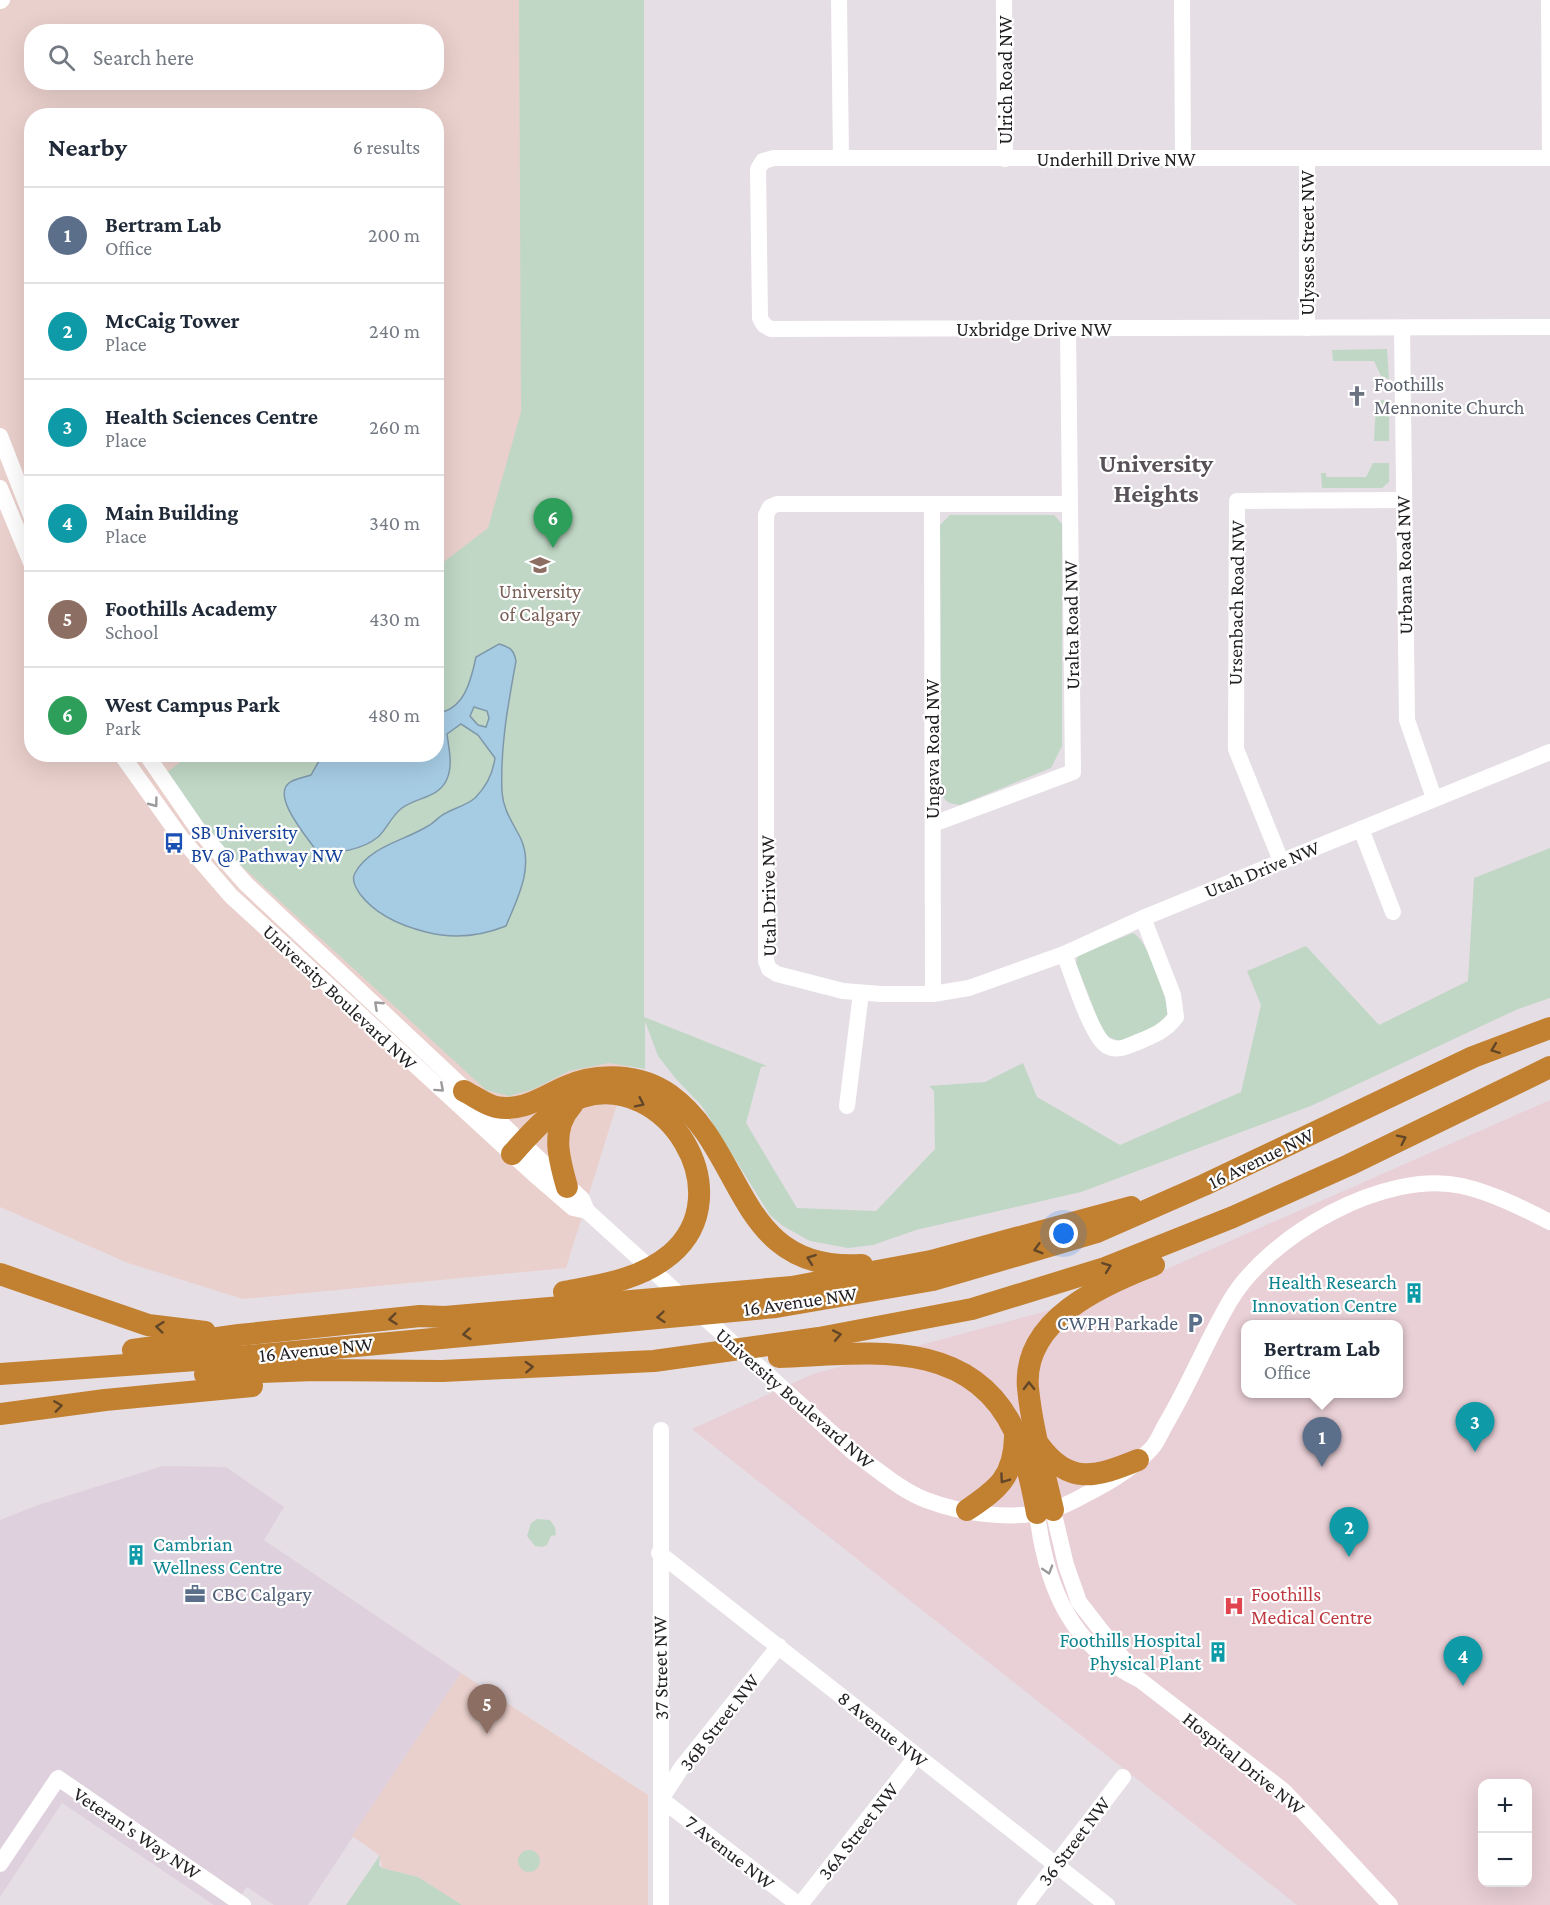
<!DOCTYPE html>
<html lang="en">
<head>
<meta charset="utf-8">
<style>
  body { margin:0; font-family:"Crimson Pro",serif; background:#f2f2f3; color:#1f2937 }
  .controls { position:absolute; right:18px; bottom:18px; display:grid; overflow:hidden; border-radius:12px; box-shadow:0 6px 24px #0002 }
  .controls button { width:54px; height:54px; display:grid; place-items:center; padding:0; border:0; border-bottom:2px solid #e0e1e3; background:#fff; color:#1f2937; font:30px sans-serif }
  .you { position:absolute; left:1064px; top:1234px; width:21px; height:21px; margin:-15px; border:4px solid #fff; border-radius:50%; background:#1a73e8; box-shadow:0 0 0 9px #1a73e833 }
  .badge { display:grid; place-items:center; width:39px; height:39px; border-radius:50%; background:#2f6d00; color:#fff; font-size:20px; font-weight:700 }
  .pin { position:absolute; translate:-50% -50px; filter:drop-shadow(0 2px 3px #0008) }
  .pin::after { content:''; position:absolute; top:32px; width:21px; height:18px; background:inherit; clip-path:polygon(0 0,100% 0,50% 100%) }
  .popup { position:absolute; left:1241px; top:1320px; width:162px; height:78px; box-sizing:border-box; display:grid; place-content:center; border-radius:12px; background:#fff; filter:drop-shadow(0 2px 4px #0005); font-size:20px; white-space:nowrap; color:#747a83 }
  .popup b { font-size:22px; color:#1f2937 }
  .popup::after { content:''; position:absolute; left:50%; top:100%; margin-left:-12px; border:12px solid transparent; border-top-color:#fff }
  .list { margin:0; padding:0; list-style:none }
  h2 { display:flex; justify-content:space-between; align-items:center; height:78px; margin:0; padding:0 24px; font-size:26px }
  h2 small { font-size:20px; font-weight:400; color:#747a83 }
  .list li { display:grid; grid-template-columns:39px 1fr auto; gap:18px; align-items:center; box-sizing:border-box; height:96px; padding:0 24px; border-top:2px solid #e0e1e3 }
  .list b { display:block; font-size:22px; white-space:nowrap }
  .list p { margin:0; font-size:20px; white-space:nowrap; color:#747a83 }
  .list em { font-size:20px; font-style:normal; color:#747a83 }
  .icon { flex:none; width:33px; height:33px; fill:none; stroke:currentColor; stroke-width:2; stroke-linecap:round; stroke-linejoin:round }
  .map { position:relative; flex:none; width:1550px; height:1905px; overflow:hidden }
  .search { position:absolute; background:#fff; box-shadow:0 6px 24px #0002; left:24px; top:24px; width:420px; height:66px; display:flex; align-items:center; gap:15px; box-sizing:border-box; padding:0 21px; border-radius:24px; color:#747a83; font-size:22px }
  .panel { position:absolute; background:#fff; box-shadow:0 6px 24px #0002; left:24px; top:108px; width:420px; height:654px; border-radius:24px }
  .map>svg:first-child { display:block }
  .built { fill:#dfd0dd }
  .education { fill:#ead0cc; fill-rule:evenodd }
  .medical { fill:#e9cfd6; fill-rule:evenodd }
  .green { fill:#c0d7c5 }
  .water { fill:#a6cce4; stroke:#7e98aa; stroke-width:1.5; fill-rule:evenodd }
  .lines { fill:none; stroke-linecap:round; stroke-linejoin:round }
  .minor { stroke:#fff; stroke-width:16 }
  .highway { stroke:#c28031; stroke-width:22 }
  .oneway { stroke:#9c9a9c }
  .oneway2 { stroke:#624628 }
  .labels { text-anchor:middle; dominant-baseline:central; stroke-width:4.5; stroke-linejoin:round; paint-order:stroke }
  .street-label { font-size:20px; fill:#221f22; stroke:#fff }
  .worship-label { font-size:20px; fill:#5b616d; stroke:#fff; text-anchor:start }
  .education-label { font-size:20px; fill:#785e54; stroke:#fff }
  .transit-label { font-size:20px; fill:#164399; stroke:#fff; text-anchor:start }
  .culture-label { font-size:20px; fill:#0d838f; stroke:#fff; text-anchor:end }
  .service-label { font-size:20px; fill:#4e5e75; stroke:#fff; text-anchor:end }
  .health-label { font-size:20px; fill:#be3a42; stroke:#fff; text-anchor:start }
  .district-label { font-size:26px; font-weight:bold; fill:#585157; stroke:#fff }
</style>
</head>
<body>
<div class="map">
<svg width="1550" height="1905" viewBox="0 0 1550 1905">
  <rect width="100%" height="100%" fill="#e6dee5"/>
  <polygon class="built" points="163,1466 226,1467 284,1507 264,1540 461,1673 308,1905 274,1905 247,1887 234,1905 214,1905 62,1803 0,1897 0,1520 38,1505"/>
  <g class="education">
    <path d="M 0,0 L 644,0 L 644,1017 L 566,1268 L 243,1299 L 128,1263 L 0,1207 ZM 32,32 L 436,32 L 436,82 L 32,82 ZM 32,116 L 436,116 L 436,754 L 32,754 Z"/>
    <polygon points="461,1673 648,1795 648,1905 462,1905 418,1877 382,1868 379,1855 352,1836"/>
  </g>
  <path class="medical" d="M 1550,1100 L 1550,1905 L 1297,1905 L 692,1429 L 813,1374 L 1110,1294 ZM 1246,1324 L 1398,1324 L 1398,1394 L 1246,1394 ZM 1482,1784 L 1528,1784 L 1528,1882 L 1482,1882 Z"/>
  <g class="green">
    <polygon points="519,0 644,0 644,1017 767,1066 761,1067 746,1123 797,1208 876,1211 935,1149 934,1091 929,1086 985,1082 1023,1063 1037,1097 1120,1145 1241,1092 1261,1005 1247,971 1306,946 1379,1025 1468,981 1474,878 1550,848 1550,998 1518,1009 1313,1105 1081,1192 916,1230 873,1245 848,1248 810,1241 783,1226 770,1215 702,1106 676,1079 658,1056 645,1021 645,1069 609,1063 569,1071 534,1089 509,1096 486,1090 200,828 167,772 190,755 436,754 437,567 488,528 521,412"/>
    <polygon points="1387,349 1389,379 1381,376 1374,361 1333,361 1332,350"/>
    <polygon points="1381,400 1389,401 1389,441 1374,441 1376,405"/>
    <polygon points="1373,463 1389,463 1389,482 1382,488 1322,488 1321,473 1326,473 1326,477 1366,477"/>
    <path d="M 950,515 L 1054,515 L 1062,524 L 1062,746 L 1051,768 L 960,805 C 950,804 944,802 941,792 L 940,525 Z"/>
    <path d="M 1133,933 C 1148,940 1166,996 1168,1013 L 1160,1025 L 1119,1041 L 1104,1035 L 1076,963 L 1078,955 Z"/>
    <polygon points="537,1519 550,1520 555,1527 556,1535 551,1536 547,1545 542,1547 535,1546 527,1536 531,1523"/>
    <circle cx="529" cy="1861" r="11"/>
    <polygon points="380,1855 379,1865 382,1868 418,1877 462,1905 346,1905"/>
  </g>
  <path class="water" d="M 499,644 C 509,647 514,649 516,661 C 508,705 500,747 502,792 C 503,810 513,823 521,839 C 534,868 517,899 506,926 C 481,936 453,939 426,932 C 402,926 375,914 360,894 C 356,888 351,880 355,873 C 370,846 404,841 428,826 C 434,823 439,816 446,813 C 455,808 467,805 475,798 C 486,787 493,773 495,758 L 478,735 L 461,724 L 447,734 C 449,749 453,765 447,779 C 439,798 417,797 402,808 C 392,815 387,829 378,837 C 362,850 337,854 317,852 C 309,839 271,797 289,783 C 293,779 305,777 311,775 L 319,761 L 328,761 L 339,755 L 436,754 L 437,713 C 464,710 471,681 476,657 ZM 474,707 L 487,711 L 489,718 L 486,727 L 478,725 L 470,716 Z"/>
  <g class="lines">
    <g class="minor">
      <polyline points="839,0 841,158"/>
      <polyline points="1004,0 1005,159"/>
      <polyline points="1182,0 1183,158"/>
      <polyline points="1549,0 1550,158"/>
      <polyline points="0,1 2,0"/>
      <polyline points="1307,158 1307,328"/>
      <polyline points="1550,158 774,158 763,161 758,169 760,318 764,325 771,329 1550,327"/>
      <polyline points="1402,328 1407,720 1434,798"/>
      <polyline points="0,436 32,518"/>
      <polyline points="0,488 32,565"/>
      <polyline points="932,504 933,994"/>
      <polyline points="1069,504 777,504 770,507 766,515 766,961 769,969 777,974 843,991 881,994 933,994 969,988 1064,954 1143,918 1550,752"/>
      <path d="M 121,754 L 181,838 L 231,896 L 536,1176 L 573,1208 L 587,1211 L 854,1453 C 877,1469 900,1490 926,1500 C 963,1514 1013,1521 1051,1510 C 1067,1506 1082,1496 1096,1489 C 1115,1479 1136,1465 1151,1449 C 1158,1442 1162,1430 1167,1422 C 1190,1383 1207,1340 1230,1301 C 1269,1235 1385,1169 1462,1186 C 1493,1193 1522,1208 1550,1222"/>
      <polyline points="146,754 197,828 246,884 582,1199 587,1211"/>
      <polyline points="933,824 1073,772 1068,329"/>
      <polyline points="1361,829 1393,912"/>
      <polyline points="1281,861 1236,749 1237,501 1403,500"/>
      <path d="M 1064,954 C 1072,973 1091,1037 1107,1046 C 1118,1052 1128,1046 1138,1042 C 1155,1035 1165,1031 1176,1017 L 1173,995 L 1143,918"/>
      <polyline points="847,1106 861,993"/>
      <polyline points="661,1430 661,1905"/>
      <polyline points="1053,1510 1066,1565 1079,1602 1135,1674"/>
      <path d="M 1037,1513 C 1046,1587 1071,1647 1140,1680 L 1284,1791 L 1390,1905"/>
      <polyline points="659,1553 1107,1905"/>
      <polyline points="661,1799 682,1767 779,1646"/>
      <polyline points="661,1799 799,1905"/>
      <polyline points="0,1864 58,1778 243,1905"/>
      <polyline points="800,1905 916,1757"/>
      <polyline points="1025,1905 1123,1777"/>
    </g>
    <g class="highway">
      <path d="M 464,1091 C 474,1096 486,1105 496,1107 C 523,1112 542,1097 565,1087 C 597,1072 641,1074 670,1095 C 747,1151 735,1273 862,1265"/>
      <path d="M 512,1154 C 531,1133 554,1106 582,1097 C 666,1071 742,1193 671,1254 C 640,1280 601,1285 564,1292"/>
      <path d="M 567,1187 C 559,1159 550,1129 572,1105"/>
      <polyline points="0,1274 148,1325 205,1332"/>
      <polyline points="133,1350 239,1335 420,1316 445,1317 792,1287 931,1261 1131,1207"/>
      <path d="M 779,1357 C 865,1354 969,1335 1014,1430 C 1026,1456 1032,1485 1037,1513"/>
      <polyline points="0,1374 238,1357 776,1307 933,1280 1097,1232 1204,1185 1473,1057 1550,1028"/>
      <polyline points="205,1374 315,1370 442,1371 654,1361 819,1338 972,1309 1105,1268 1233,1217 1349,1165 1550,1067"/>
      <polyline points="0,1414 105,1400 252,1386"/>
      <path d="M 1039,1445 C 1069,1486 1096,1477 1138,1460"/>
      <path d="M 967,1510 C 998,1489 1014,1477 1015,1437"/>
      <path d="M 1053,1510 C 1044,1470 1032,1429 1028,1388 C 1022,1320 1102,1285 1154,1265"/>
    </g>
  </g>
  <defs><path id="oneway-chevron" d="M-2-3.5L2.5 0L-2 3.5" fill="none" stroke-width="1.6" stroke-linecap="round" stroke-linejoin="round" transform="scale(1.5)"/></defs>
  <g class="oneway">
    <use href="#oneway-chevron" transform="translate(154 803) rotate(53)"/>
    <use href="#oneway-chevron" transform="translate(378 1005) rotate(-137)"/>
    <use href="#oneway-chevron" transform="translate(440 1088) rotate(42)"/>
    <use href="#oneway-chevron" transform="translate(1048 1570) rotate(73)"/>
  </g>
  <g class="oneway2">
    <use href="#oneway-chevron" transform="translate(1495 1049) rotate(159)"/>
    <use href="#oneway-chevron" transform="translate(640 1103) rotate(26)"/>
    <use href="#oneway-chevron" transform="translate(1402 1139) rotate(-26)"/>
    <use href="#oneway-chevron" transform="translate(1038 1249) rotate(164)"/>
    <use href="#oneway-chevron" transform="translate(811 1259) rotate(-160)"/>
    <use href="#oneway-chevron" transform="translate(1107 1267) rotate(-20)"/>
    <use href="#oneway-chevron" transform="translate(661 1317) rotate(175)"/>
    <use href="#oneway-chevron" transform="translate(393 1319) rotate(174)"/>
    <use href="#oneway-chevron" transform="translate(160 1327) rotate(-174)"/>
    <use href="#oneway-chevron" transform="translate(467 1334) rotate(174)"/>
    <use href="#oneway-chevron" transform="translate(837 1335) rotate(-11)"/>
    <use href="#oneway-chevron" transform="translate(529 1367) rotate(-3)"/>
    <use href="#oneway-chevron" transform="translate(1029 1386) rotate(-91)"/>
    <use href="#oneway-chevron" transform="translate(58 1406) rotate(-8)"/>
    <use href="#oneway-chevron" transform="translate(1004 1479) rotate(125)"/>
  </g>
  <defs>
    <g id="church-bare" transform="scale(1.62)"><path d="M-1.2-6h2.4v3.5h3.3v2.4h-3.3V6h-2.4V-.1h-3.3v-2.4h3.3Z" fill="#6b7280" stroke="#fff" stroke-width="2.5" paint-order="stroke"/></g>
    <g id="university-bare" transform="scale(1.62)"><path d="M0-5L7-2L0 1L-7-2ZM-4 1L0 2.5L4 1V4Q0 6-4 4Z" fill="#8d6e63" stroke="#fff" stroke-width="2.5" paint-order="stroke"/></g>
    <g id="bus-bare" transform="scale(1.62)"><path d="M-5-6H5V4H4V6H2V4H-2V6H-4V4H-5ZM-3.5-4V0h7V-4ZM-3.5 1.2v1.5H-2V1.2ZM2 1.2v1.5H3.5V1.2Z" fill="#1a4fb4" stroke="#fff" stroke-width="2.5" paint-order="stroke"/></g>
    <g id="building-bare" transform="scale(1.62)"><path d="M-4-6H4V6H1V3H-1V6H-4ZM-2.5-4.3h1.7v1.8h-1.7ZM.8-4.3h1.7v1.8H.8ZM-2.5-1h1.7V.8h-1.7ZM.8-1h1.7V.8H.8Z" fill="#0f9aa8" stroke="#fff" stroke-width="2.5" paint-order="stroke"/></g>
    <g id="parking-bare" transform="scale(1.62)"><path d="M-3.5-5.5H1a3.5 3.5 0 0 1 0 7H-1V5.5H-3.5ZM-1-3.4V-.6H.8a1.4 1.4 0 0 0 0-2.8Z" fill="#5c6f8a" stroke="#fff" stroke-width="2.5" paint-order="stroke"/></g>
    <g id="office-bare" transform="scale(1.62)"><path d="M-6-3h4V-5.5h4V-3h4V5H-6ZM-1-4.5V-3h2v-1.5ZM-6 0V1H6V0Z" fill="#5c6f8a" stroke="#fff" stroke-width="2.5" paint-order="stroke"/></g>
    <g id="hospital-bare" transform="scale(1.62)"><path d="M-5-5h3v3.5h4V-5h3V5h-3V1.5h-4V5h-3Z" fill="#e0444e" stroke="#fff" stroke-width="2.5" paint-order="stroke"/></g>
  </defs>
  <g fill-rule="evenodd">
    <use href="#church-bare" x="1357" y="396"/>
    <use href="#university-bare" x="540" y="565"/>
    <use href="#bus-bare" x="174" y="843"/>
    <use href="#building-bare" x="1414" y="1293"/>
    <use href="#parking-bare" x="1195" y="1323"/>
    <use href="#building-bare" x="136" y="1555"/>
    <use href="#office-bare" x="195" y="1594"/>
    <use href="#hospital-bare" x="1234" y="1606"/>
    <use href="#building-bare" x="1218" y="1652"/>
  </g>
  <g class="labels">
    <g class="street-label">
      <text transform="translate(1005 80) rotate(-90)">Ulrich Road NW</text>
      <text x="1116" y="159">Underhill Drive NW</text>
      <text transform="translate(1307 243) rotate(-90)">Ulysses Street NW</text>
      <text x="1034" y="329">Uxbridge Drive NW</text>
      <text transform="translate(1404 565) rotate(-91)">Urbana Road NW</text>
      <text transform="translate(1236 603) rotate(-89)">Ursenbach Road NW</text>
      <text transform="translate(1071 625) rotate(-91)">Uralta Road NW</text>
      <text transform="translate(932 749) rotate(-90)">Ungava Road NW</text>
      <text transform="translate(1262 869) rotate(-22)">Utah Drive NW</text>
      <text transform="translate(768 896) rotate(-91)">Utah Drive NW</text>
      <text transform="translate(340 997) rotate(43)">University Boulevard NW</text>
      <text transform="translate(1261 1158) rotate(-26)">16 Avenue NW</text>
      <text transform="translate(800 1301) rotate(-8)">16 Avenue NW</text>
      <text transform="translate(316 1349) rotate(-6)">16 Avenue NW</text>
      <text transform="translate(795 1398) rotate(41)">University Boulevard NW</text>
      <text transform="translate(660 1668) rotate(-91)">37 Street NW</text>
      <text transform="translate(719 1722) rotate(-52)">36B Street NW</text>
      <text transform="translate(883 1729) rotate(39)">8 Avenue NW</text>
      <text transform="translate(1244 1763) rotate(39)">Hospital Drive NW</text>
      <text transform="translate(858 1831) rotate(-52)">36A Street NW</text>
      <text transform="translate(137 1833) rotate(34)">Veteran's Way NW</text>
      <text transform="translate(1074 1841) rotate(-53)">36 Street NW</text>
      <text transform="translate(730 1852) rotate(38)">7 Avenue NW</text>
    </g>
    <g class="worship-label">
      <text x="1374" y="384">Foothills<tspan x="1374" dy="23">Mennonite Church</tspan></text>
    </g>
    <g class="education-label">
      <text x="540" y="591">University<tspan x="540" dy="23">of Calgary</tspan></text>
    </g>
    <g class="transit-label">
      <text x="191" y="832">SB University<tspan x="191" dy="23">BV @ Pathway NW</tspan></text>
    </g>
    <g class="culture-label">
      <text x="1397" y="1282">Health Research<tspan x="1397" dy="23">Innovation Centre</tspan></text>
      <text x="153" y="1544" text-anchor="start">Cambrian<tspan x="153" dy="23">Wellness Centre</tspan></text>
      <text x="1201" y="1640">Foothills Hospital<tspan x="1201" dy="23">Physical Plant</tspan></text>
    </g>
    <g class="service-label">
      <text x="1178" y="1323">CWPH Parkade</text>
      <text x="212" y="1594" text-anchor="start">CBC Calgary</text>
    </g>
    <g class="health-label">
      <text x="1251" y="1594">Foothills<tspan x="1251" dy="23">Medical Centre</tspan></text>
    </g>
    <g class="district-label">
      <text x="1156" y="463">University<tspan x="1156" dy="30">Heights</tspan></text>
    </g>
  </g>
</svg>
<div class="controls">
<button>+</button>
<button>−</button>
</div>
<div class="you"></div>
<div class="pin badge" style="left:1322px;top:1467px;background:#5c6f8a">1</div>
<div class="popup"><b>Bertram Lab</b>Office</div>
<div class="pin badge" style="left:1349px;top:1557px;background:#0f9aa8">2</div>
<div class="pin badge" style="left:1475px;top:1452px;background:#0f9aa8">3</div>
<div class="pin badge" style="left:1463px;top:1686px;background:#0f9aa8">4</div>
<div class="pin badge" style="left:487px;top:1734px;background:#8d6e63">5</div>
<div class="pin badge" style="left:553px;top:548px;background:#2e9e5b">6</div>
<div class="search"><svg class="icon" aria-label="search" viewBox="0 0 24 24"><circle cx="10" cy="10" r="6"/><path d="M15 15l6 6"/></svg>Search here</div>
<section class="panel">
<h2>Nearby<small>6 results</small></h2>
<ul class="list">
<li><span class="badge" style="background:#5c6f8a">1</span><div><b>Bertram Lab</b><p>Office</p></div><em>200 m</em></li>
<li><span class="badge" style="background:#0f9aa8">2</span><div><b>McCaig Tower</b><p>Place</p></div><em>240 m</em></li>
<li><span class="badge" style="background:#0f9aa8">3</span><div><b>Health Sciences Centre</b><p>Place</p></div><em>260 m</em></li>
<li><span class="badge" style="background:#0f9aa8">4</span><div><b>Main Building</b><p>Place</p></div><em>340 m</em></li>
<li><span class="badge" style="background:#8d6e63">5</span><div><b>Foothills Academy</b><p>School</p></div><em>430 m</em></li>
<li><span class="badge" style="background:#2e9e5b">6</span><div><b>West Campus Park</b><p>Park</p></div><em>480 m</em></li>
</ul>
</section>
</div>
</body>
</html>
